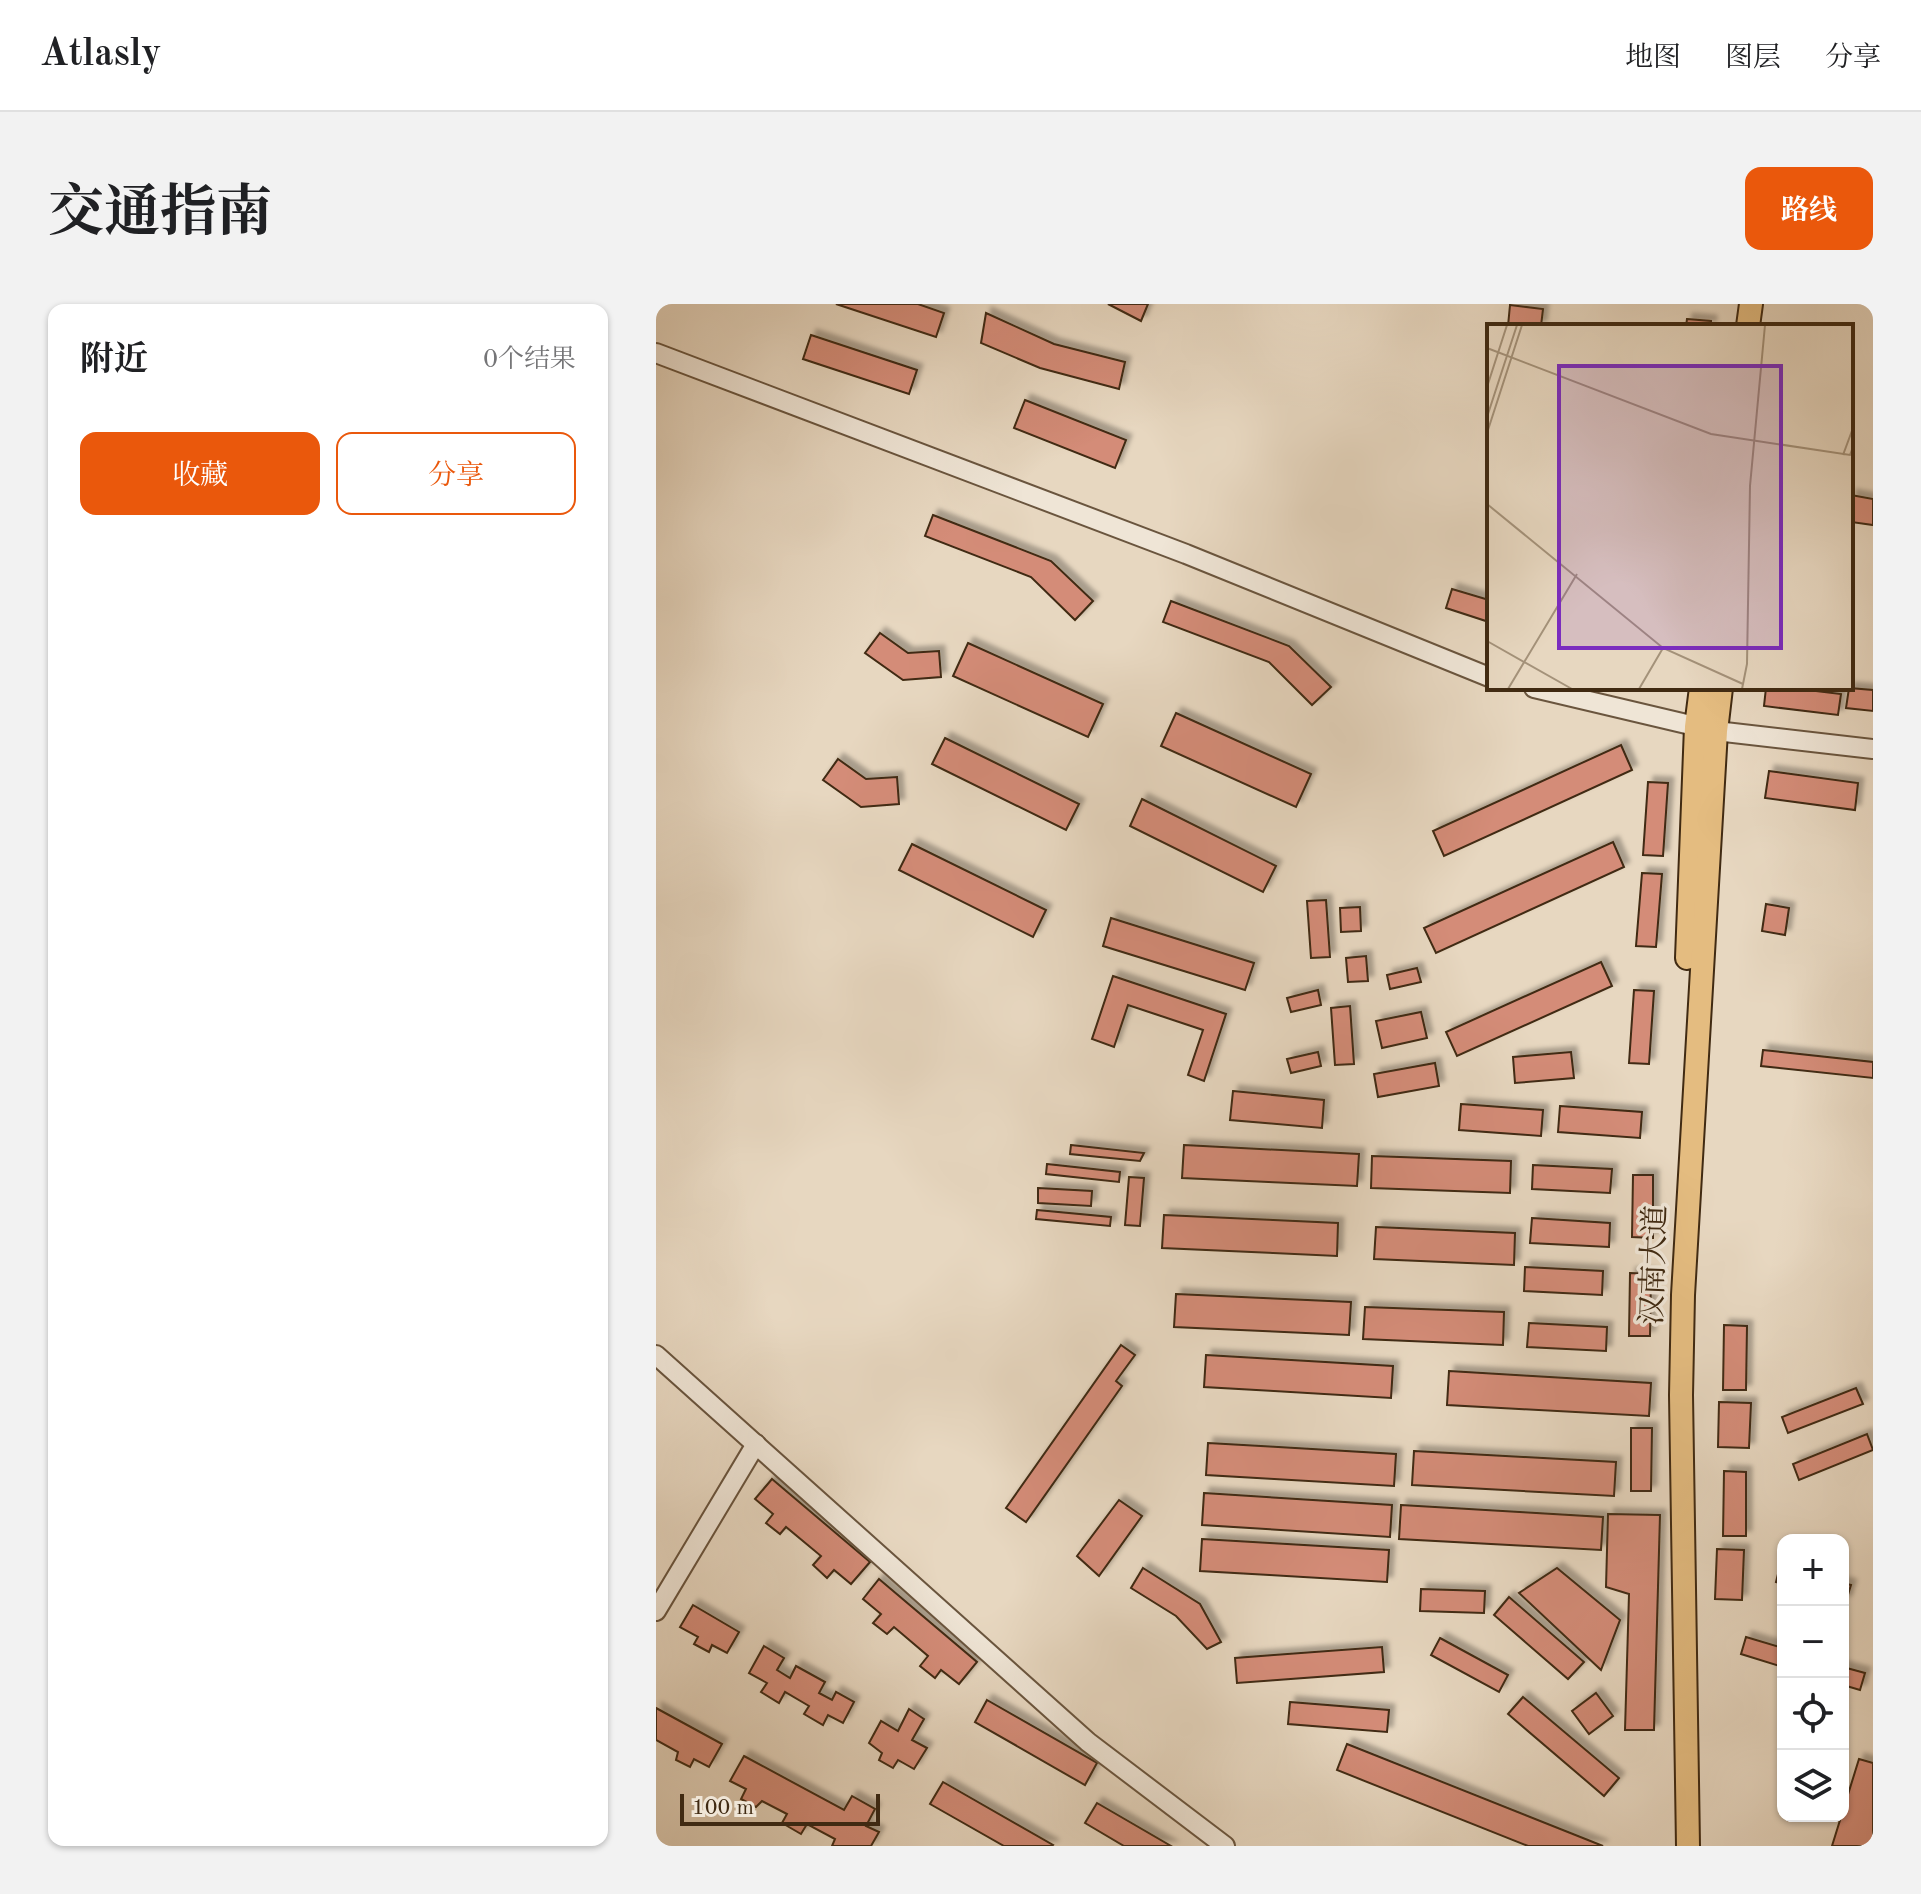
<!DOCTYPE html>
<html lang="zh">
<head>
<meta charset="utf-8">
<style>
  body { margin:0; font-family:"Old Standard TT","Noto Serif SC",serif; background:#f2f2f2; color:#202124 }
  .controls { position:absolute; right:24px; bottom:24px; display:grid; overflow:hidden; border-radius:16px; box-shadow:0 2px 6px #0004 }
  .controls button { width:72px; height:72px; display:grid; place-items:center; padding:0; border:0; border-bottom:2px solid #e0e0e0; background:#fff; color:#202124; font:40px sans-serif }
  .scale { position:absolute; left:24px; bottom:20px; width:200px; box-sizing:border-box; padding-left:8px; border:4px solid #402a12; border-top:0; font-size:22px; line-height:28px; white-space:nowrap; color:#402a12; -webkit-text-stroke:6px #efe5d6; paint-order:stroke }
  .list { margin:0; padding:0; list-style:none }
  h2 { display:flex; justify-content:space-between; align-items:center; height:104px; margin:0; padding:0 32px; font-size:34px }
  h2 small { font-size:26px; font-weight:400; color:#757577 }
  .actions { display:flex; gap:16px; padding:24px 32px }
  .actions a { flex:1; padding:18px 0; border:2px solid #ea580c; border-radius:16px; text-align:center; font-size:28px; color:#ea580c }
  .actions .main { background:#ea580c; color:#fff }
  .icon { flex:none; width:44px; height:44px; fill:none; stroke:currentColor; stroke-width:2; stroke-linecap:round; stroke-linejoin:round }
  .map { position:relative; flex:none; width:1217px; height:1542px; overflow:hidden; border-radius:16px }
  header { display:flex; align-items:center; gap:48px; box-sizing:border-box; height:112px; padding:0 40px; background:#fff; border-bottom:2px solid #e0e0e0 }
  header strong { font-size:38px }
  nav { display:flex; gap:44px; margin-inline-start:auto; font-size:28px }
  .intro { display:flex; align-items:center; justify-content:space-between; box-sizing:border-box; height:192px; padding:0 48px }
  h1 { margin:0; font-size:56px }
  .button { padding:20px 36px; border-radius:16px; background:#ea580c; color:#fff; font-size:28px; font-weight:700 }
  main { display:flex; gap:48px; padding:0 48px }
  aside { flex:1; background:#fff; border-radius:16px; box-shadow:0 2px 6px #0004 }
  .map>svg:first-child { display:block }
  .building { fill:#d48c78; stroke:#402a12; stroke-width:2; filter:url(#shadow) }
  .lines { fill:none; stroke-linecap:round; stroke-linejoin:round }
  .minor-casing { stroke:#6a553e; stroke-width:22 }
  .major-casing { stroke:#402a12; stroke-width:26 }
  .minor { stroke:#efe5d6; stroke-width:18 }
  .major { stroke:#e4bc80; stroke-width:22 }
  .labels { text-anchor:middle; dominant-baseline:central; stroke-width:7; stroke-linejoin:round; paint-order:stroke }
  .street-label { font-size:30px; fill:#402a12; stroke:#efe5d6 }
  .inset-road { fill:none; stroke:#a4927a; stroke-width:2 }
  .view { fill:#7b2cbf; fill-opacity:0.15; stroke:#7b2cbf; stroke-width:4 }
  .inset-edge { fill:none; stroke:#402a12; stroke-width:4 }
</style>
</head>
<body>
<header>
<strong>Atlasly</strong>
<nav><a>地图</a><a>图层</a><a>分享</a></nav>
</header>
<div class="intro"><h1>交通指南</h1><a class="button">路线</a></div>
<main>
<aside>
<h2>附近<small>0个结果</small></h2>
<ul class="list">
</ul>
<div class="actions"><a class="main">收藏</a><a>分享</a></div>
</aside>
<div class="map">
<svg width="1217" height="1542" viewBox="0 0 1217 1542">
  <defs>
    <filter id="shadow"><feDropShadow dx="5.5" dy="-5.5" stdDeviation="2" flood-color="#0004"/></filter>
  </defs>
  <rect width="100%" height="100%" fill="#e7d7c0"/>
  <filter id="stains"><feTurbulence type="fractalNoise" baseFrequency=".0025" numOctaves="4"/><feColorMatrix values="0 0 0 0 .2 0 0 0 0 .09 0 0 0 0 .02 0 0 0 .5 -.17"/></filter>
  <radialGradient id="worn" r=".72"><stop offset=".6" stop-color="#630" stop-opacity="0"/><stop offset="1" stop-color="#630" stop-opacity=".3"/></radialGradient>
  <g class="building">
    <polygon points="180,0 262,0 288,9 280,33"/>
    <polygon points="452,0 492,0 485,17"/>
    <polygon points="854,1 887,5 885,22 852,22"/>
    <polygon points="330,9 398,40 469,58 463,85 384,64 325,39"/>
    <polygon points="1031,15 1055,17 1055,22 1030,22"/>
    <polygon points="155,31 261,66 253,90 147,55"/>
    <polygon points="369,96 470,136 459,164 358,124"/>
    <polygon points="1195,191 1217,195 1217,221 1195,218"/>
    <polygon points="277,211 395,257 437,297 419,316 375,273 269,232"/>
    <polygon points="796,285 833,296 833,318 790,304"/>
    <polygon points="515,297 633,342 675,383 656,401 613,358 507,318"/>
    <polygon points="224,329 252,349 283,347 285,373 247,376 209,349"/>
    <polygon points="312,339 447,400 432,433 297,372"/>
    <polygon points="1110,384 1135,384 1185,390 1182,411 1108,402"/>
    <polygon points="1193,384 1217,386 1217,407 1190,404"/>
    <polygon points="520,409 655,470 640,503 505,442"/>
    <polygon points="289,434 423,500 410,526 276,460"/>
    <polygon points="965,441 976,466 788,552 777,527"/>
    <polygon points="182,455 210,475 241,473 243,500 205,503 167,476"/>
    <polygon points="1113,467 1202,479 1199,506 1109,494"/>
    <polygon points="992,478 1012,479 1007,552 987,551"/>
    <polygon points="486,495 620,562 607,588 474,522"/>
    <polygon points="957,538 968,563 780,649 768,624"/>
    <polygon points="256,540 390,606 377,633 243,566"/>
    <polygon points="986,569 1006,570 1000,643 980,642"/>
    <polygon points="670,596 674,653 655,654 651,597"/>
    <polygon points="1110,600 1133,604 1129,631 1106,627"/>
    <polygon points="704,603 705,627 685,628 684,604"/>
    <polygon points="455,614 598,659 589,686 447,642"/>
    <polygon points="710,652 712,677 692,678 690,654"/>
    <polygon points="945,658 956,682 801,752 790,728"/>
    <polygon points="761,664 765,678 734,685 731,671"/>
    <polygon points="457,672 570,710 548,777 532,771 547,726 472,701 458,743 436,735"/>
    <polygon points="662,686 665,701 635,708 631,694"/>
    <polygon points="978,686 998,687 993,760 973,759"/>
    <polygon points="694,702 698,760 679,761 675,704"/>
    <polygon points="765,708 771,734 726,744 720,717"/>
    <polygon points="1107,746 1217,758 1217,774 1105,762"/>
    <polygon points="662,748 665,762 635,769 631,755"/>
    <polygon points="915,748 918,774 859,779 857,753"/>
    <polygon points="779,759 783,782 722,793 718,770"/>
    <polygon points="577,787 668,796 666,824 574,816"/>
    <polygon points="805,800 887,806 885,832 803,826"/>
    <polygon points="904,802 986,808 984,834 902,828"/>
    <polygon points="415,841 488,849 484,857 414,850"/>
    <polygon points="528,841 703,850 701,882 526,874"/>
    <polygon points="716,852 855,857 854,889 715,884"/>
    <polygon points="391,860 464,868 463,878 390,870"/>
    <polygon points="877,861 956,865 954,889 876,885"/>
    <polygon points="977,871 997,871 997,934 976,933"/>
    <polygon points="473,873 488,874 484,922 469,921"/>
    <polygon points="382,884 436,887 435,902 382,899"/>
    <polygon points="381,906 455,913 454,922 380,915"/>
    <polygon points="508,911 682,919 681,952 506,944"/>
    <polygon points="876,914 954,919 953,943 874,939"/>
    <polygon points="720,923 859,929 858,961 718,955"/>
    <polygon points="869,963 947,967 946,991 868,987"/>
    <polygon points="974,969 995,970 994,1032 973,1032"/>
    <polygon points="520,990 695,998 693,1031 518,1023"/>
    <polygon points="709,1003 848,1008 847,1041 707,1035"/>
    <polygon points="873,1019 951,1023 950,1047 871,1043"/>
    <polygon points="1068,1021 1091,1022 1090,1086 1067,1086"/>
    <polygon points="465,1041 479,1051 460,1077 466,1082 370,1218 350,1204"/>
    <polygon points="550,1051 737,1062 735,1094 548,1083"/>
    <polygon points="793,1067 995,1079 993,1112 791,1101"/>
    <polygon points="1200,1084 1207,1100 1132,1129 1126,1113"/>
    <polygon points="1063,1098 1095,1099 1093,1144 1062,1143"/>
    <polygon points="975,1124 996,1124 995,1187 975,1187"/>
    <polygon points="1211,1130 1217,1146 1143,1176 1137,1160"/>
    <polygon points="552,1139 740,1150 738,1182 550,1171"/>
    <polygon points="758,1147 960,1158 958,1192 756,1181"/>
    <polygon points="1068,1167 1090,1168 1090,1232 1067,1232"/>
    <polygon points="116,1175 214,1258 195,1280 178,1266 171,1274 157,1261 165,1252 130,1223 124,1230 110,1219 117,1210 99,1195"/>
    <polygon points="548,1189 736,1201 734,1233 546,1221"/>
    <polygon points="463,1196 486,1212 443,1272 421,1252"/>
    <polygon points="745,1201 947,1213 945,1246 743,1235"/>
    <polygon points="952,1210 1004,1211 998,1426 969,1426 973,1290 950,1283"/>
    <polygon points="546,1235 733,1246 731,1278 544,1267"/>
    <polygon points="1061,1245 1088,1246 1086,1296 1059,1295"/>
    <polygon points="1124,1262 1127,1263 1127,1280 1120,1278"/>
    <polygon points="487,1264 544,1300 565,1338 551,1345 520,1312 475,1284"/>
    <polygon points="901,1264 964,1316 945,1366 863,1289"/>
    <polygon points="223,1275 321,1358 303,1380 285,1366 279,1374 264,1362 272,1352 238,1323 231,1330 217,1319 225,1310 207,1295"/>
    <polygon points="1187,1279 1195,1281 1190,1297 1187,1296"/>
    <polygon points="765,1285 829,1287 828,1309 764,1307"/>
    <polygon points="853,1293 928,1358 912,1375 838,1311"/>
    <polygon points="37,1301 83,1328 71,1349 56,1341 53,1348 38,1340 42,1333 24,1323"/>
    <polygon points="1090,1333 1127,1344 1127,1363 1085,1350"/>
    <polygon points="784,1334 852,1371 843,1388 775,1351"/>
    <polygon points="108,1342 128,1354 121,1366 134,1374 140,1362 169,1378 163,1389 176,1396 180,1388 198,1398 187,1419 172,1411 167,1421 148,1410 153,1402 129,1388 123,1399 105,1388 111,1379 93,1369"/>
    <polygon points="726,1343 728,1368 581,1379 579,1354"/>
    <polygon points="1187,1363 1209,1369 1204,1386 1187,1381"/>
    <polygon points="940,1389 957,1412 933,1430 916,1407"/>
    <polygon points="867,1393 963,1474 948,1492 852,1410"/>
    <polygon points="331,1396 441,1459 429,1481 319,1418"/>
    <polygon points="634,1398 733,1406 731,1428 632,1420"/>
    <polygon points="0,1404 66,1440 53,1463 38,1455 34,1463 20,1456 22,1448 0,1436"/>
    <polygon points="253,1405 268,1415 256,1436 271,1444 258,1465 242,1456 237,1464 223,1456 226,1449 213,1439 225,1417 242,1427"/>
    <polygon points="691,1440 947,1542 872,1542 681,1466"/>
    <polygon points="88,1452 188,1506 196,1492 219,1505 210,1522 223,1528 215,1542 176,1542 179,1535 151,1520 145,1530 126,1519 131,1510 106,1497 100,1503 85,1495 90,1485 74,1477"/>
    <polygon points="1203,1455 1217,1459 1217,1542 1176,1542"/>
    <polygon points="287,1478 397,1541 396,1542 348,1542 274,1500"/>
    <polygon points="441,1499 515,1542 468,1542 429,1519"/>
  </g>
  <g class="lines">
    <g class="minor-casing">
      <g id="minor">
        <polyline points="0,49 530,250 833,373"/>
        <polyline points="878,384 1060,427 1217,445"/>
        <polyline points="0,1051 432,1438 569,1542"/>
        <polyline points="0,1307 100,1140"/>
      </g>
    </g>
    <g class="major-casing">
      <g id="major">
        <polyline points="1092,22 1095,0"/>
        <polyline points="1031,654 1040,423 1045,384"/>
        <polyline points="1032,1542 1025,1091 1027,991 1060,427 1065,384"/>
      </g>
    </g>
    <use href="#minor" class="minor"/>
    <use href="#major" class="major"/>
  </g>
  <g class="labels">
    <g class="street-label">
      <text transform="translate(999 961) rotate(-88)">汉南大道</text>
    </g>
  </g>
  <g transform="translate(831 20)">
    <rect width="366" height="366" fill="#e7d7c0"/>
    <path class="inset-road" d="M 0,24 L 224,110 L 363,131 L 366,123M 0,63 L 20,1M 0,93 L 30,1M 0,109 L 35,1M 356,131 L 366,104M 0,180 L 176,324 L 256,360M 0,317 L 85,365M 21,365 L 90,250M 152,365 L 176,324M 255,365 L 260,340 L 263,162 L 278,1"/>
    <path class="view" d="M 72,42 L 294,42 L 294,324 L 72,324 Z"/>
    <rect width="366" height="366" class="inset-edge"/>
  </g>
  <rect width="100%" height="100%" filter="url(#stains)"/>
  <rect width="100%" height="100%" fill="url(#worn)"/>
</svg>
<div class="controls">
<button>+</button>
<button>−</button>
<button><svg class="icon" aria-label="locate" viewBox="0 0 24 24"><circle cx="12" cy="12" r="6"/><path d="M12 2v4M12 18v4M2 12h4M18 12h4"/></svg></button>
<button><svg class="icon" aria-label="layers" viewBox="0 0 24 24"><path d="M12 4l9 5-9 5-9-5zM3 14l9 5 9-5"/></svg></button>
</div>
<div class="scale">100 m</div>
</div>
</main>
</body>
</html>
